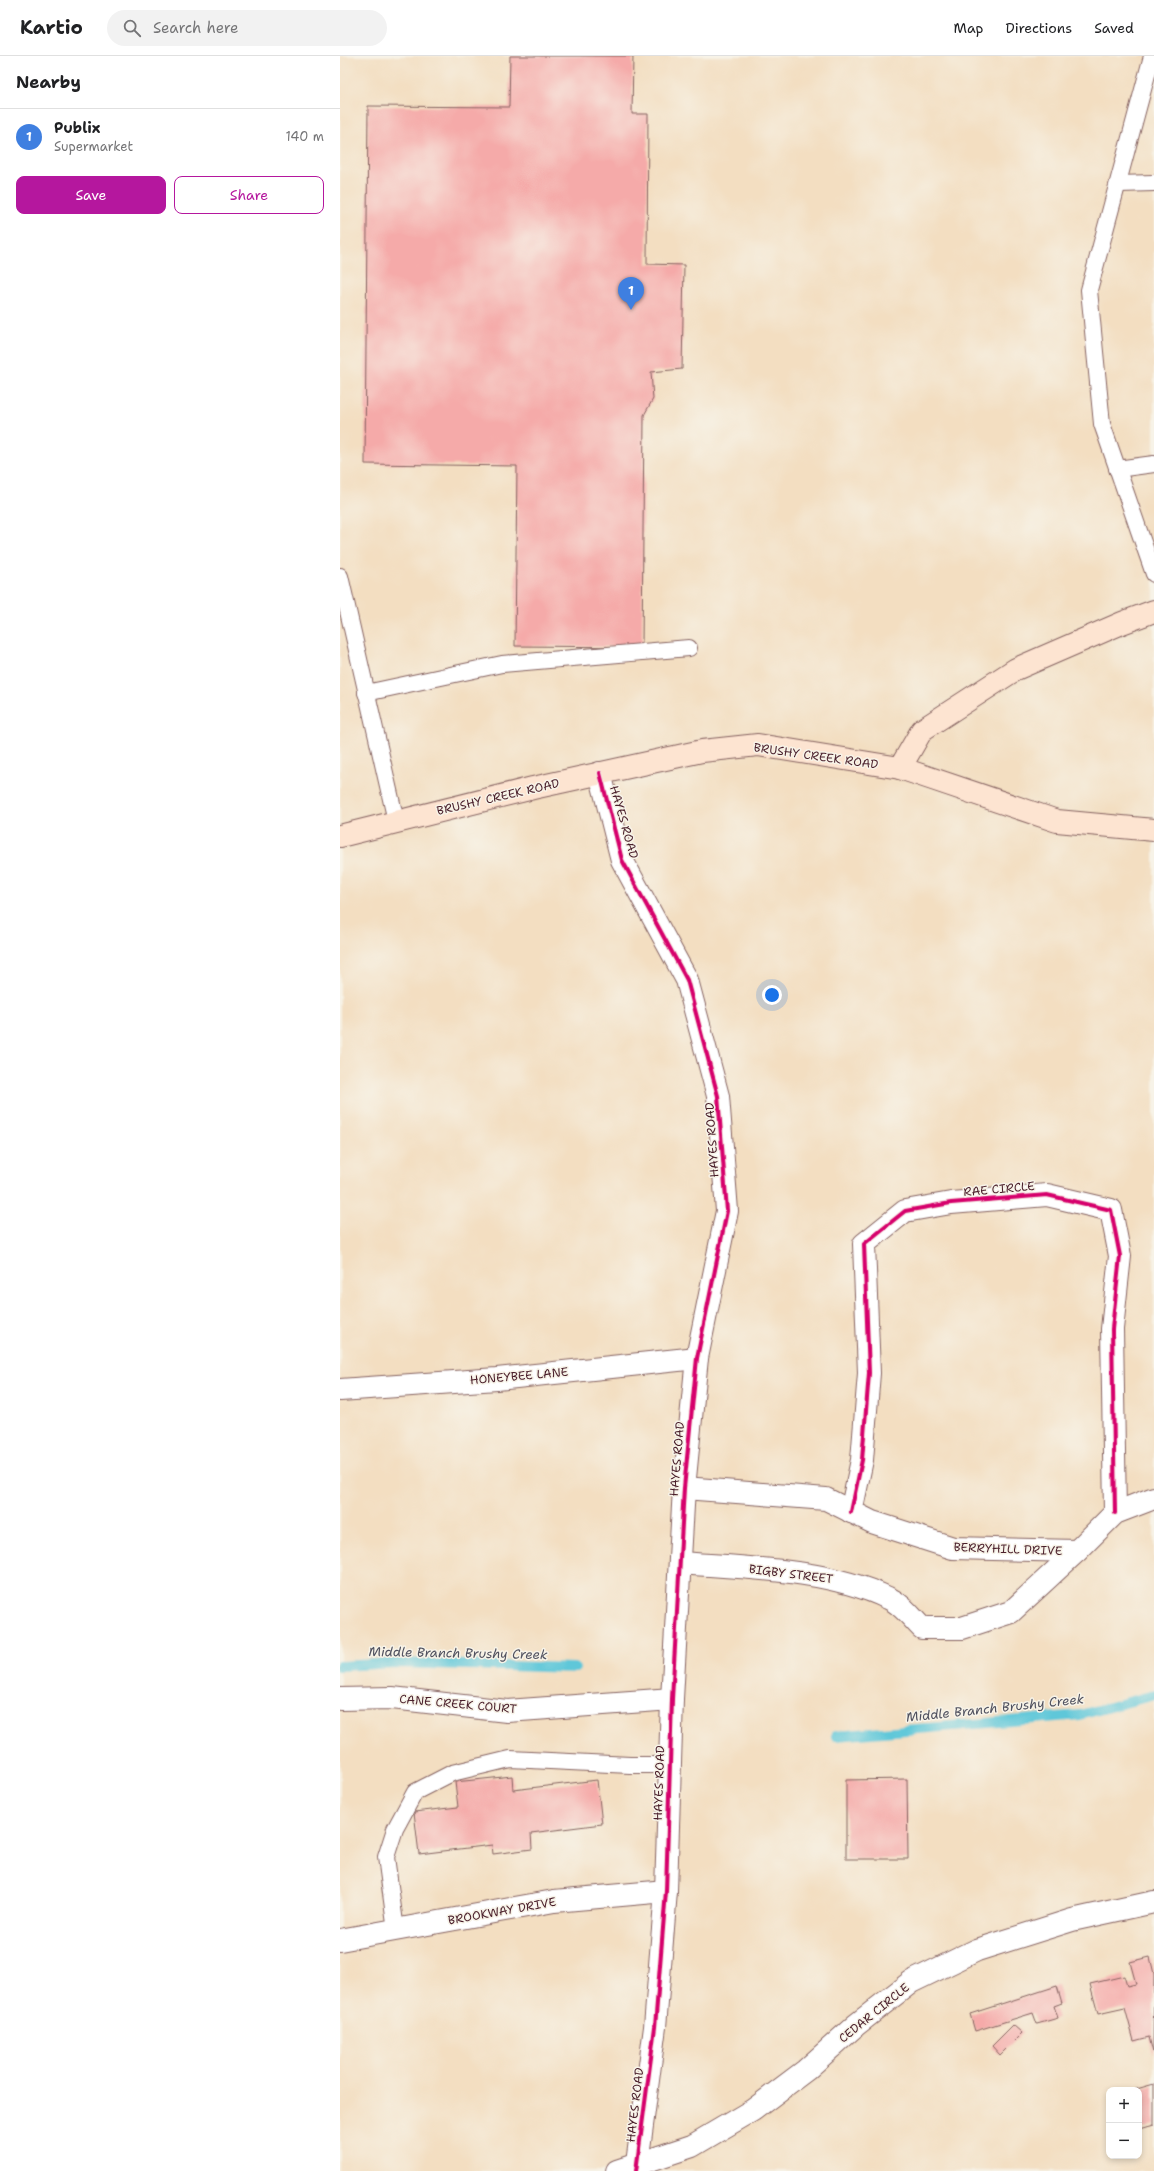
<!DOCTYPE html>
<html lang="en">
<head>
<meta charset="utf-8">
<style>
  body { margin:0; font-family:"Shantell Sans",sans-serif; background:#f2f2f2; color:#202124 }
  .controls { position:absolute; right:12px; bottom:12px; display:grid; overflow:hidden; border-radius:8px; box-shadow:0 2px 6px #0003 }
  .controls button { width:36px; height:36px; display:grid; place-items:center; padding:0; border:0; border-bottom:1px solid #e0e0e0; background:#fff; color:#202124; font:20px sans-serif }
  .you { position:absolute; left:432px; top:939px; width:14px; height:14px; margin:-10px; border:3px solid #fff; border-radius:50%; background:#1a73e8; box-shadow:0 0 0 6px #1a73e833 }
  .badge { display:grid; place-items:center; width:26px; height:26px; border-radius:50%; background:#b5179e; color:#fff; font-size:13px; font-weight:700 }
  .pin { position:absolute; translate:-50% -33px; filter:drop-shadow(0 1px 2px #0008) }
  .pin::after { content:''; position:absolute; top:21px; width:14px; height:12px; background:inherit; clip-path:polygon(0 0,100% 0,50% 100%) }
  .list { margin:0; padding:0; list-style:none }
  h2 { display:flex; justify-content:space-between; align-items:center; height:52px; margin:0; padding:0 16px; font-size:17px }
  h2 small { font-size:13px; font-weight:400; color:#757577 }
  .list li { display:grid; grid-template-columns:26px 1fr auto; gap:12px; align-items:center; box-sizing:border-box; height:56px; padding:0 16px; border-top:1px solid #e0e0e0 }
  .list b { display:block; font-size:15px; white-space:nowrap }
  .list p { margin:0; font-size:13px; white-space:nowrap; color:#757577 }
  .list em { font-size:13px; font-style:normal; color:#757577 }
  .actions { display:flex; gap:8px; padding:12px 16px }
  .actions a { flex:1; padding:9px 0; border:1px solid #b5179e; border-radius:8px; text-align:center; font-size:14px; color:#b5179e }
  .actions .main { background:#b5179e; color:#fff }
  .icon { flex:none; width:22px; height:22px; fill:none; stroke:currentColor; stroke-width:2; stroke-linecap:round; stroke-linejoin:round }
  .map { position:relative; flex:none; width:814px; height:2115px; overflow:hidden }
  header { display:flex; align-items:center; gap:24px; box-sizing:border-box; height:56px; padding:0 20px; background:#fff; border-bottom:1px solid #e0e0e0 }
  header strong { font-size:19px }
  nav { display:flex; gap:22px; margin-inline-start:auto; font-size:14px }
  .search { width:280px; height:36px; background:#f2f2f2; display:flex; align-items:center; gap:10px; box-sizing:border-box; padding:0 14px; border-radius:22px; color:#757577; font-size:15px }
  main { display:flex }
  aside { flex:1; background:#fff }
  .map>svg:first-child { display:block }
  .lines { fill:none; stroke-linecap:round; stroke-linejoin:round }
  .stream { stroke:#5ec7d9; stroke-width:10 }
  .building { fill:#f5aaa9 }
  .lane-casing { stroke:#856260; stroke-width:18 }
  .street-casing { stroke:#856260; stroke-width:24 }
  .secondary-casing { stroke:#856260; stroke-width:24 }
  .lane { stroke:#fff; stroke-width:16 }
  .street { stroke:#fff; stroke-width:22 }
  .secondary { stroke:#fde4d1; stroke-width:22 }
  .cycleway-casing { stroke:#f7f3e8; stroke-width:6 }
  .cycleway { stroke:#d6006c; stroke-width:4 }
  .labels { text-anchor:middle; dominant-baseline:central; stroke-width:3; stroke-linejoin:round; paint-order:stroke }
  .street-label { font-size:12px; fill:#4a1f2b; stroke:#f7f3e8 }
  .water-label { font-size:13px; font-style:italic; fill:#50515f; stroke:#f7f3e8 }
</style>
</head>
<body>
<header>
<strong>Kartio</strong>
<div class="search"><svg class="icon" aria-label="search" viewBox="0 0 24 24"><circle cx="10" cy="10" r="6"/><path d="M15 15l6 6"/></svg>Search here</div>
<nav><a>Map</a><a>Directions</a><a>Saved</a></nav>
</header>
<main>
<aside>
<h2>Nearby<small></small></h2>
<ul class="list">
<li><span class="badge" style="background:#3f7fe0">1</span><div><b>Publix</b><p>Supermarket</p></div><em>140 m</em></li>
</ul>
<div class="actions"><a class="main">Save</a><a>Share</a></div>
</aside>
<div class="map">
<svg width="814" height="2115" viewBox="0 0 814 2115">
  <rect width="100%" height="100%" fill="#f7f3e8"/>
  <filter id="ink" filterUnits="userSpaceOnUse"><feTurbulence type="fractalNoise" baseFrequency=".025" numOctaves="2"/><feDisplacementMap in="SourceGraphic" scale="8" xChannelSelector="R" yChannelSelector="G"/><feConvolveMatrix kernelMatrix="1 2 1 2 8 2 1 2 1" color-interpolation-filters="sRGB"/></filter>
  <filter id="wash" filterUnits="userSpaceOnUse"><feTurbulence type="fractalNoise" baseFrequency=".012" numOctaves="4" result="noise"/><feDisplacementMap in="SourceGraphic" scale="16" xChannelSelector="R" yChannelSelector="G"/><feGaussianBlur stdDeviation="0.9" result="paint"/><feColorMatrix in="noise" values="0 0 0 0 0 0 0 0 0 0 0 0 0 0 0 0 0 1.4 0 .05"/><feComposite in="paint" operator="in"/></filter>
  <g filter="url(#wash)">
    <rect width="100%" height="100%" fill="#f3dec1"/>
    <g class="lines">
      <g class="stream">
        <polyline points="0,1610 55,1607 235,1612"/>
        <polyline points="496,1680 740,1659 814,1639"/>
      </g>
    </g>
    <g id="blocks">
      <g class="building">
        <polygon points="170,0 293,0 292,58 308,58 307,208 344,209 342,313 311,316 313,343 304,359 302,591 175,590 177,410 25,408 28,50 169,51"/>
        <polygon points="172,1720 173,1734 257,1724 262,1768 191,1777 192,1793 153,1798 152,1789 79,1798 74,1756 118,1751 115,1726"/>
        <polygon points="567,1723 568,1803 506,1803 506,1724"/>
        <polygon points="810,1901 814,1918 813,1997 809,1981 794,1985 785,1952 758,1958 750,1928 784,1920 787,1930 796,1928 790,1906"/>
        <polygon points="717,1930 722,1947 714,1950 718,1962 697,1968 693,1957 635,1975 630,1958"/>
        <polygon points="673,1969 682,1977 660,1999 652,1990"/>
        <polygon points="814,2028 814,2068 800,2072 799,2034 793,2034"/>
      </g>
    </g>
  </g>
  <g filter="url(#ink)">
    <use href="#blocks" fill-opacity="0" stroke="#856260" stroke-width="1"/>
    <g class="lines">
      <g class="lane-casing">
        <g id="lane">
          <polyline points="812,0 749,234 762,368 814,518"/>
          <polyline points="778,128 814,127"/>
          <polyline points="777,413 814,408"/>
          <polyline points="0,520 56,765"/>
          <polyline points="26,637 162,608 349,592"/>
          <polyline points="56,1874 46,1801 55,1773 75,1736 112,1717 170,1703 290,1709 330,1709"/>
        </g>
      </g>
      <g class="street-casing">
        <g id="street">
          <polyline points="260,717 282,804 347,924 378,1040 387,1155 357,1302 344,1432 332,1643 326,1835 315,1971 296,2115"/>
          <polyline points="0,1334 157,1323 357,1302"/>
          <polyline points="344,1432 486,1443 532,1466 613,1492 737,1495 775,1457 814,1442"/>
          <polyline points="511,1456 522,1404 529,1317 524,1188 565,1155 611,1147 707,1139 771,1154 780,1200 772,1273 775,1457"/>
          <path d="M 340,1507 C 406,1512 488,1513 548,1542 C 561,1547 572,1562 582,1572 L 622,1572 L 671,1556 L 737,1495"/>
          <polyline points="0,1643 52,1642 167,1655 332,1643"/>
          <polyline points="0,1884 214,1845 326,1835"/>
          <polyline points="277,2115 352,2090 413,2054 466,2014 516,1969 571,1926 637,1894 732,1864 814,1846"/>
        </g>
      </g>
      <g class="secondary-casing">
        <g id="secondary">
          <polyline points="560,712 582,674 676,613 782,567 814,555"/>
          <polyline points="0,780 193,732 362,695 418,689 560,712 717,765 814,774"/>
        </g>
      </g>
      <use href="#lane" class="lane"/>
      <use href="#street" class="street"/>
      <use href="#secondary" class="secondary"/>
      <g class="cycleway-casing">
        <g id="cycleway">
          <polyline points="260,717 282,804 347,924 378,1040 387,1155 357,1302 344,1432 332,1643 326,1835 315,1971 296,2115"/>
          <polyline points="511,1456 522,1404 529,1317 524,1188 565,1155 611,1147 707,1139 771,1154 780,1200 772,1273 775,1457"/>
        </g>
      </g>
      <use href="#cycleway" class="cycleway"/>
    </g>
  </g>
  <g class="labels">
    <g class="street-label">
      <text transform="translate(476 700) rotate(8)">BRUSHY CREEK ROAD</text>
      <text transform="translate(158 741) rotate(-13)">BRUSHY CREEK ROAD</text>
      <text transform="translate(284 766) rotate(74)">HAYES ROAD</text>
      <text transform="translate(372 1084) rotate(-94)">HAYES ROAD</text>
      <text transform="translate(659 1133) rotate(-5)">RAE CIRCLE</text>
      <text transform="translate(179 1320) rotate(-5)">HONEYBEE LANE</text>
      <text transform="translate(337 1403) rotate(-85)">HAYES ROAD</text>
      <text transform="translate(668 1493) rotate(2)">BERRYHILL DRIVE</text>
      <text transform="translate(451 1518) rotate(7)">BIGBY STREET</text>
      <text transform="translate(118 1648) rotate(5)">CANE CREEK COURT</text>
      <text transform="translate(319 1727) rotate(-88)">HAYES ROAD</text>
      <text transform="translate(162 1855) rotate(-10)">BROOKWAY DRIVE</text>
      <text transform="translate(534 1957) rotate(-39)">CEDAR CIRCLE</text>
      <text transform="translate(295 2049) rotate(-83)">HAYES ROAD</text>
    </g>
    <g class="water-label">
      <text transform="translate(118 1597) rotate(1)">Middle Branch Brushy Creek</text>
      <text transform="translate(655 1652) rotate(-6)">Middle Branch Brushy Creek</text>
    </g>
  </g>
</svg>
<div class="controls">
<button>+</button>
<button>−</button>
</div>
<div class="you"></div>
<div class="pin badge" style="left:291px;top:254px;background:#3f7fe0">1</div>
</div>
</main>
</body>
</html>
